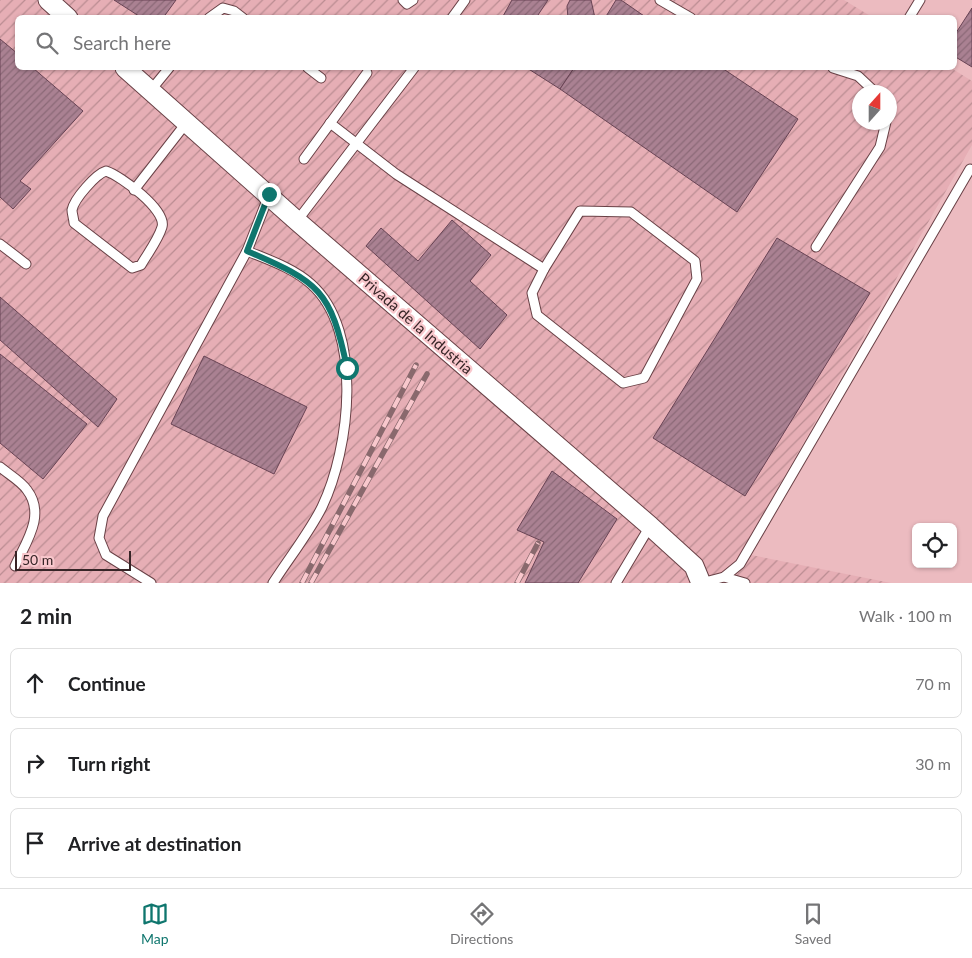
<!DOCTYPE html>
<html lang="en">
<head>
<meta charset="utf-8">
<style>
  body { margin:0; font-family:Lato,sans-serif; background:#f6f6f6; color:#202124 }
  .controls { position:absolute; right:15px; bottom:15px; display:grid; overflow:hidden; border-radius:8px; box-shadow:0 1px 4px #0004 }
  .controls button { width:45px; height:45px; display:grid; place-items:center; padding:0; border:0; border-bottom:1px solid #e0e0e0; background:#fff; color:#202124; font:25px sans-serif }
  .compass { position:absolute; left:852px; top:85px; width:45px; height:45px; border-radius:50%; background:#fff; box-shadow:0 1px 4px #0004; rotate:21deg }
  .scale { position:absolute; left:15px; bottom:12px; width:116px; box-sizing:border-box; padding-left:5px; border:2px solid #372527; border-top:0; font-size:14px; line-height:18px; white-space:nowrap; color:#372527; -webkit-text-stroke:4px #f9c8cd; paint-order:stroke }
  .stop { position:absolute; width:15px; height:15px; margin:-11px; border:4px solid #0f766e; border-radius:50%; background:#fff }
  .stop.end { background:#0f766e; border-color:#fff; box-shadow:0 1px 5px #0008 }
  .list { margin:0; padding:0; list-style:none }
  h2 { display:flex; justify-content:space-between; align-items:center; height:65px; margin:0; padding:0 20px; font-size:21px }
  h2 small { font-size:16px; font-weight:400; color:#757577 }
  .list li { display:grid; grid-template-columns:32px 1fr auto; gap:15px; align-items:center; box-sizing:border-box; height:70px; margin:0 10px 10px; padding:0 10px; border:1px solid #e0e0e0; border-radius:8px }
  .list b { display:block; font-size:19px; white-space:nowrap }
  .list em { font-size:16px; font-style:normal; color:#757577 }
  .icon { flex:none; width:28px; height:28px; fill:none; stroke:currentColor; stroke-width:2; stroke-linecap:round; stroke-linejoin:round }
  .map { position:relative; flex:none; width:972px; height:583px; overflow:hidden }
  .search { position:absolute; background:#fff; box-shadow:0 1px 4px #0004; left:15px; right:15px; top:15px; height:55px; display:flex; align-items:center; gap:12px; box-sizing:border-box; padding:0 18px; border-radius:8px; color:#757577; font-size:19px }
  .sheet { height:305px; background:#fff }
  nav { display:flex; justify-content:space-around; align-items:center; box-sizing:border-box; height:70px; border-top:1px solid #e0e0e0; background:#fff; font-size:14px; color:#757577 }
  nav a { display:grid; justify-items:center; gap:2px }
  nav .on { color:#0f766e }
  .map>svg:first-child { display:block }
  .industrial { fill:url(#industrial-furrows); fill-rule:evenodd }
  .building { fill:url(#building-hatch); stroke:#684354 }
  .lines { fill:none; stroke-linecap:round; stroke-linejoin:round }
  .lane-casing { stroke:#694146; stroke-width:11 }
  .street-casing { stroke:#694146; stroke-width:21 }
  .lane { stroke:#fff; stroke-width:9 }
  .street { stroke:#fff; stroke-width:19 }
  .rail-casing { stroke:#89696d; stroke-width:5.5 }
  .rail { stroke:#f9c8cd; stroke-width:4; stroke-dasharray:11; stroke-linecap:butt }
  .route { stroke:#0f766e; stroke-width:6 }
  .labels { text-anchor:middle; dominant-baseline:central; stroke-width:4.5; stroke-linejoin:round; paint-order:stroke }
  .street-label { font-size:15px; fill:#372527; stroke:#f9c8cd }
</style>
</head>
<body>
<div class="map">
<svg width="972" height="583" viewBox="0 0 972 583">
  <defs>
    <pattern id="industrial-furrows" width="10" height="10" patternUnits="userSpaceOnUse" patternTransform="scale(1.25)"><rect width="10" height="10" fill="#e6aeb5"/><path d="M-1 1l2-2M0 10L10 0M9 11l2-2" fill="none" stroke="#bb8d93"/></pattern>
    <pattern id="building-hatch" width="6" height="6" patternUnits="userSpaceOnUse" patternTransform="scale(1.25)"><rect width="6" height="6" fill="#aa8192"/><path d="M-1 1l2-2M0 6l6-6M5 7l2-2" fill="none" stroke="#8b6977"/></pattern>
  </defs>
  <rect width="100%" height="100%" fill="#ecbbc0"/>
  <path class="industrial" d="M 0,0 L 844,0 L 872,17 L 18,18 L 18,68 L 951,68 L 972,81 L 972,145 L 741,553 L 891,583 L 0,583 ZM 860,92 L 890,92 L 890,122 L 860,122 Z"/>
  <g class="building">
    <polygon points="114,0 176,0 163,18 142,18"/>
    <polygon points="512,0 548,0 536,18 502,18"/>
    <polygon points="570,0 591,0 595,18 568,18 567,6"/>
    <polygon points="616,0 621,0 647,18 605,18"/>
    <polygon points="972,8 972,67 954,56 954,36"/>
    <polygon points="0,39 18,54 18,68 33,68 83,111 20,181 31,189 13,209 0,197"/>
    <polygon points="527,68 574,68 560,89"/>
    <polygon points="574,68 722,68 798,119 737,212 560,89"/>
    <polygon points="452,220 491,255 470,281 507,315 480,349 366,246 381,228 418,261"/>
    <polygon points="777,238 870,293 745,496 653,438"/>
    <polygon points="0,297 117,399 98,427 0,340"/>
    <polygon points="0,354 87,424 43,479 0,443"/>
    <polygon points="204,356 307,407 274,474 171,424"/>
    <polygon points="552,471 617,519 578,583 525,583 544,542 517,530"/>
  </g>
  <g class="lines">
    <g class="lane-casing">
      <g id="lane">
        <polyline points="403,0 407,4 413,0"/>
        <polyline points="660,0 691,18"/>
        <polyline points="209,18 223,8 234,11 243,18"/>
        <polyline points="452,18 465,0"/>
        <polyline points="909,18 920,0"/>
        <polyline points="308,68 321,78"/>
        <polyline points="833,68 858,76 875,92"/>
        <polyline points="151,90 169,68"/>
        <polyline points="330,123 396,174 544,269"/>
        <polyline points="304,159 367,73"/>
        <path d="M 106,171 C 121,176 167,210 162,227 C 158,240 148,253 141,265 L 132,268 L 74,223 C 74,219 72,214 72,210 C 74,199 96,174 106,171 Z"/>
        <polyline points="134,190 187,122"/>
        <polygon points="580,211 631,212 695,261 697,279 644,378 623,383 537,315 532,293 544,269"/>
        <polyline points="297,221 414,68"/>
        <polyline points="0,244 26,264"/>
        <polyline points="816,247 880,147 886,122"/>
        <path d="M 247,251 C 269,260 293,268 311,284 C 364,331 350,449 322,507 C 309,533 289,558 273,583"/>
        <path d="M 0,467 C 8,474 21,481 27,490 C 46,515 26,542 15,566"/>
        <polyline points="724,577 745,583"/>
        <polyline points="151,583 106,555 99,538 103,516 247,251 269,195"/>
        <polyline points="616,583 650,526"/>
        <polyline points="701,583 724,577 740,564 970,169"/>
      </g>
    </g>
    <g class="street-casing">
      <g id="street">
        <polyline points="48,0 68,18"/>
        <polyline points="125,68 297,221 650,526 694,566 701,583"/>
      </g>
    </g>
    <use href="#lane" class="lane"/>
    <use href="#street" class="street"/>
    <g class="rail-casing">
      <g id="rail">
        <polyline points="302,583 416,365"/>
        <polyline points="311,583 427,374"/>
        <polyline points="517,583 538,543"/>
      </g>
    </g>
    <use href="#rail" class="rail"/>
  </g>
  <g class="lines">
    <path class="route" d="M 269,194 L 247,251 C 319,282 331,290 347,368"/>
  </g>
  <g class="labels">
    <g class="street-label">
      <text transform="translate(416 323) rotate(41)">Privada de la Industria</text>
    </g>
  </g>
</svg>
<div class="controls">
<button><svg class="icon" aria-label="locate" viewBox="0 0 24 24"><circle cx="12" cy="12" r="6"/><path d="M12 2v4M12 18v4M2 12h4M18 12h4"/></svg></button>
</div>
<svg class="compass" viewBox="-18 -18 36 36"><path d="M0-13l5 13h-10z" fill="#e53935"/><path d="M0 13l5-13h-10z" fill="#757577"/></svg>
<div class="scale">50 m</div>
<div class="stop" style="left:347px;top:368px"></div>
<div class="stop end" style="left:269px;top:194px"></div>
<div class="search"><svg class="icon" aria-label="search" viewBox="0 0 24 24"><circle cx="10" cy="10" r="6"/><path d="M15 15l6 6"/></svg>Search here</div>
</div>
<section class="sheet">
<h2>2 min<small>Walk · 100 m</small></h2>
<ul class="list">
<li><svg class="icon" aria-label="ahead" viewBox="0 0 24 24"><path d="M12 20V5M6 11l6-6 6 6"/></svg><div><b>Continue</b></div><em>70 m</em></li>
<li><svg class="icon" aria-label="right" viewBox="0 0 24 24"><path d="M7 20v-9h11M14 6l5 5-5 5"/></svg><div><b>Turn right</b></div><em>30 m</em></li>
<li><svg class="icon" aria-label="arrive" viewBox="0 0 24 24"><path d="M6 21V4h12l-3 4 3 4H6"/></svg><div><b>Arrive at destination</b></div></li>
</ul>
</section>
<nav>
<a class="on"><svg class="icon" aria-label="map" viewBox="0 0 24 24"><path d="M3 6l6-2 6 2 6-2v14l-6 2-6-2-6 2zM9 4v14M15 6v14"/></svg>Map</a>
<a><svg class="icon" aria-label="directions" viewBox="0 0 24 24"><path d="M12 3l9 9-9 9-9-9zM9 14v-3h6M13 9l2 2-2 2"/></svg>Directions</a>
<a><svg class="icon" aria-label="saved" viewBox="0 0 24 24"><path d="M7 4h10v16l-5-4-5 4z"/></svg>Saved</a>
</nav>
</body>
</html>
